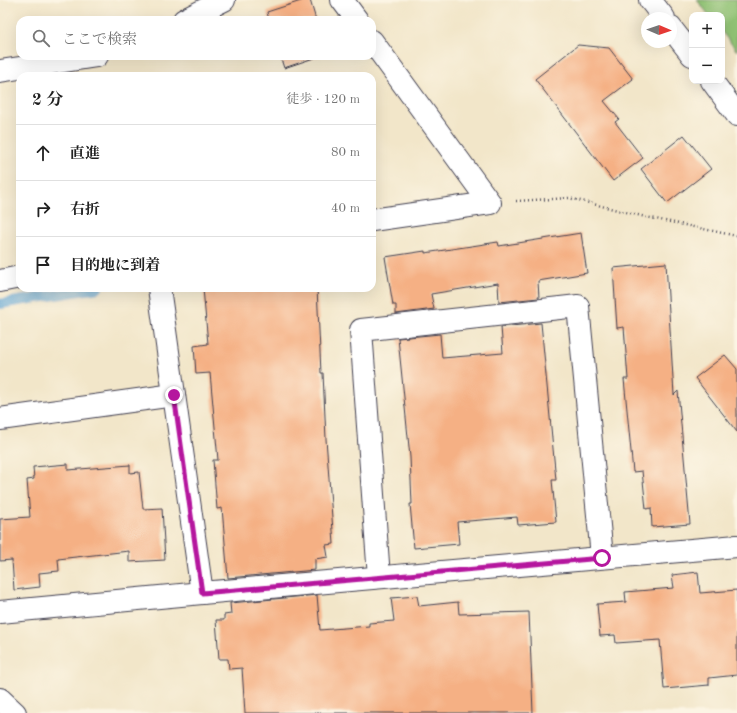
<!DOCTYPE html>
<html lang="ja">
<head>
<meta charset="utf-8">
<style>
  body { margin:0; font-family:"Old Standard TT","Noto Serif JP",serif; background:#f6f6f6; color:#222 }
  .controls { position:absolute; right:12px; top:12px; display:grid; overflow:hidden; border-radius:8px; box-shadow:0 4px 16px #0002 }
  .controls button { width:36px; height:36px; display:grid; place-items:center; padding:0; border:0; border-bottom:1px solid #e0e0e0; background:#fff; color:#222; font:20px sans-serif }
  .compass { position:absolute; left:641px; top:12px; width:36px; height:36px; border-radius:50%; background:#fff; box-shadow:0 4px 16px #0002; rotate:92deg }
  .stop { position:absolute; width:12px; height:12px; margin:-9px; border:3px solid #b5179e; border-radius:50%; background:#fff }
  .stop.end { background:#b5179e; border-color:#fff; box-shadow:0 1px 4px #0008 }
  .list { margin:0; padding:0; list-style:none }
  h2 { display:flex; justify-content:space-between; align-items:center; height:52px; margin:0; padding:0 16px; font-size:17px }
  h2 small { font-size:13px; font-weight:400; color:#767676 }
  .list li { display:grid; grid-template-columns:26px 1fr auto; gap:12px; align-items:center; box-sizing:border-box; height:56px; padding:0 16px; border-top:1px solid #e0e0e0 }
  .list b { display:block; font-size:15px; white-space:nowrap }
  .list em { font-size:13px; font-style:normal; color:#767676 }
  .icon { flex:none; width:22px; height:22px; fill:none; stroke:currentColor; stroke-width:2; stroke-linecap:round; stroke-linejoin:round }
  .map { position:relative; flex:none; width:737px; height:713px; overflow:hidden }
  .search { position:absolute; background:#fff; box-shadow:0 4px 16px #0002; left:16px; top:16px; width:360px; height:44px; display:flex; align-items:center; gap:10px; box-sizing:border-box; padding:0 14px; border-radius:12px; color:#767676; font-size:15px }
  .panel { position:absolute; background:#fff; box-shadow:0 4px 16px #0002; left:16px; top:72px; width:360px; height:220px; border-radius:12px }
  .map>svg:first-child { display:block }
  .green { fill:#91c374; stroke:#5a7258 }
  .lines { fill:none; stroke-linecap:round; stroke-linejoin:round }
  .stream { stroke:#5ca2d2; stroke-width:10 }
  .building { fill:#f5b084 }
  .street-casing { stroke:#413f50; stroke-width:24 }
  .secondary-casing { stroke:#413f50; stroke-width:24 }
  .path { stroke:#413f50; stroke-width:2.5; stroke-dasharray:1 3; stroke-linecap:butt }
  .street { stroke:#fff; stroke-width:22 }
  .secondary { stroke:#fff; stroke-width:22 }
  .route { stroke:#b5179e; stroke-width:5 }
</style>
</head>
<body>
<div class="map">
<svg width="737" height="713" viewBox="0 0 737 713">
  <rect width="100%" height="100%" fill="#fcf5e5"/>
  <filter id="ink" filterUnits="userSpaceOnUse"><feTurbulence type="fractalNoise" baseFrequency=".025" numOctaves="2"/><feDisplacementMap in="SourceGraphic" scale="8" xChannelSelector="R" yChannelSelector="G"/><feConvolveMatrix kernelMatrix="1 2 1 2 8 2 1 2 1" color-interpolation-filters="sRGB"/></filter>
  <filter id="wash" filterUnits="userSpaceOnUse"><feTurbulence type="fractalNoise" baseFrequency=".012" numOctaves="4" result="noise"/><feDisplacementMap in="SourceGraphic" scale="16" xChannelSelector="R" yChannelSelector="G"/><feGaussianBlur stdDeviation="0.9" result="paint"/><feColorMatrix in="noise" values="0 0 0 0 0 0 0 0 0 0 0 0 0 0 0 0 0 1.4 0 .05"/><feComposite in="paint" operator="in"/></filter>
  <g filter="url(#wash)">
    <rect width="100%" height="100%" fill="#f2e6c9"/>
    <polygon class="green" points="697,0 737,0 737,51 722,32 722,15 709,15"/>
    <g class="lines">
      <polyline class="stream" points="0,304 98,288"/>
    </g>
    <g id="blocks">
      <g class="building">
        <polygon points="304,0 310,0 316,20 269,20 267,12"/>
        <polygon points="578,45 609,48 633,79 604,101 619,119 615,122 643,158 613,181 535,79"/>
        <polygon points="280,56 320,56 284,68"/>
        <polygon points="684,135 711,169 667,203 641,169"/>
        <polygon points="581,233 587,273 538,281 539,298 499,302 498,283 431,294 434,309 396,314 396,305 393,305 385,257 425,251 425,253 498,242 499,246"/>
        <polygon points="666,263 674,395 678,391 690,524 652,527 651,508 646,509 642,471 633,472 624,379 628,379 624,327 617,328 613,268"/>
        <polygon points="203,288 317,288 321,373 323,373 326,439 334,544 326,545 328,557 315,559 315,570 228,578 222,508 217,509 213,460 218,460 210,373 196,374 194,346 208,344"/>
        <polygon points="541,323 556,480 552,480 556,522 518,525 517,517 457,522 459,544 414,548 410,504 412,504 410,457 398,338 440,334 442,358 503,353 501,327"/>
        <polygon points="725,355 737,369 737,432 695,378"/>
        <polygon points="68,464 68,470 130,465 130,473 139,472 143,509 162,508 165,560 129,562 129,551 58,559 59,571 39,573 40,587 14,590 12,560 0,561 0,519 30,517 27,480 34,479 33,467"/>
        <polygon points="698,572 700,593 737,590 737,675 709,678 709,685 664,689 660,640 616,643 615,635 600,636 597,604 626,602 625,592 674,588 672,575"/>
        <polygon points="317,595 320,630 369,626 369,623 394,621 391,598 417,596 419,606 458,602 459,614 529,612 533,713 245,713 242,668 229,669 228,659 219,659 216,620 224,620 224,615 231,614 230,603"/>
      </g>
    </g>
  </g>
  <g filter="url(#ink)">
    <use href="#blocks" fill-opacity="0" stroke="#413f50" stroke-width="1"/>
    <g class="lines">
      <g class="street-casing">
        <g id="street">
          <polyline points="342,0 357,20"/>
          <polyline points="184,20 224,0"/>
          <polyline points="372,41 490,203 372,220"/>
          <polyline points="0,71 97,56"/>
          <polyline points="0,281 20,277"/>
          <polyline points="159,288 202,593 737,546"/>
          <polyline points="0,419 174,395"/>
          <polyline points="379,577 361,330 578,306 602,557"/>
          <polyline points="0,612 202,593"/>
          <polyline points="0,699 15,713"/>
        </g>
      </g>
      <g class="secondary-casing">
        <g id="secondary">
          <polyline points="650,0 664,18"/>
          <polyline points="671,28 692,55"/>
          <polyline points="712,81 737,115"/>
        </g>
      </g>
      <polyline class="path" points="516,201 569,198 646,217 737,236"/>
      <use href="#street" class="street"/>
      <use href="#secondary" class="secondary"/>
    </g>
  </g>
  <g class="lines" filter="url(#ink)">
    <polyline class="route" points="174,395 202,593 602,558"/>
  </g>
</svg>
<div class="controls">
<button>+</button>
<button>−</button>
</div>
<svg class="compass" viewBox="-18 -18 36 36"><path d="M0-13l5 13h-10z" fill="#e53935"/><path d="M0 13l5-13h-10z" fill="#767676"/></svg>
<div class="stop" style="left:602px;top:558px"></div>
<div class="stop end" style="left:174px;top:395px"></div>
<div class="search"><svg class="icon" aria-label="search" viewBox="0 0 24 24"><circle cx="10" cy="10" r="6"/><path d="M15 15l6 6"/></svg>ここで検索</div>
<section class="panel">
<h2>2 分<small>徒歩 · 120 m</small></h2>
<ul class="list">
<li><svg class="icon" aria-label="ahead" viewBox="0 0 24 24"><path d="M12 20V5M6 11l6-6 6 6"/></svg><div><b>直進</b></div><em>80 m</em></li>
<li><svg class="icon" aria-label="right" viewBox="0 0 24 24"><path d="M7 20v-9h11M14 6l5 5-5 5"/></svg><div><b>右折</b></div><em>40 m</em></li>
<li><svg class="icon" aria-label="arrive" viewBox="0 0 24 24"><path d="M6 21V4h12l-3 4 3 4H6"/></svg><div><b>目的地に到着</b></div></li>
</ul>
</section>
</div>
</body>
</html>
